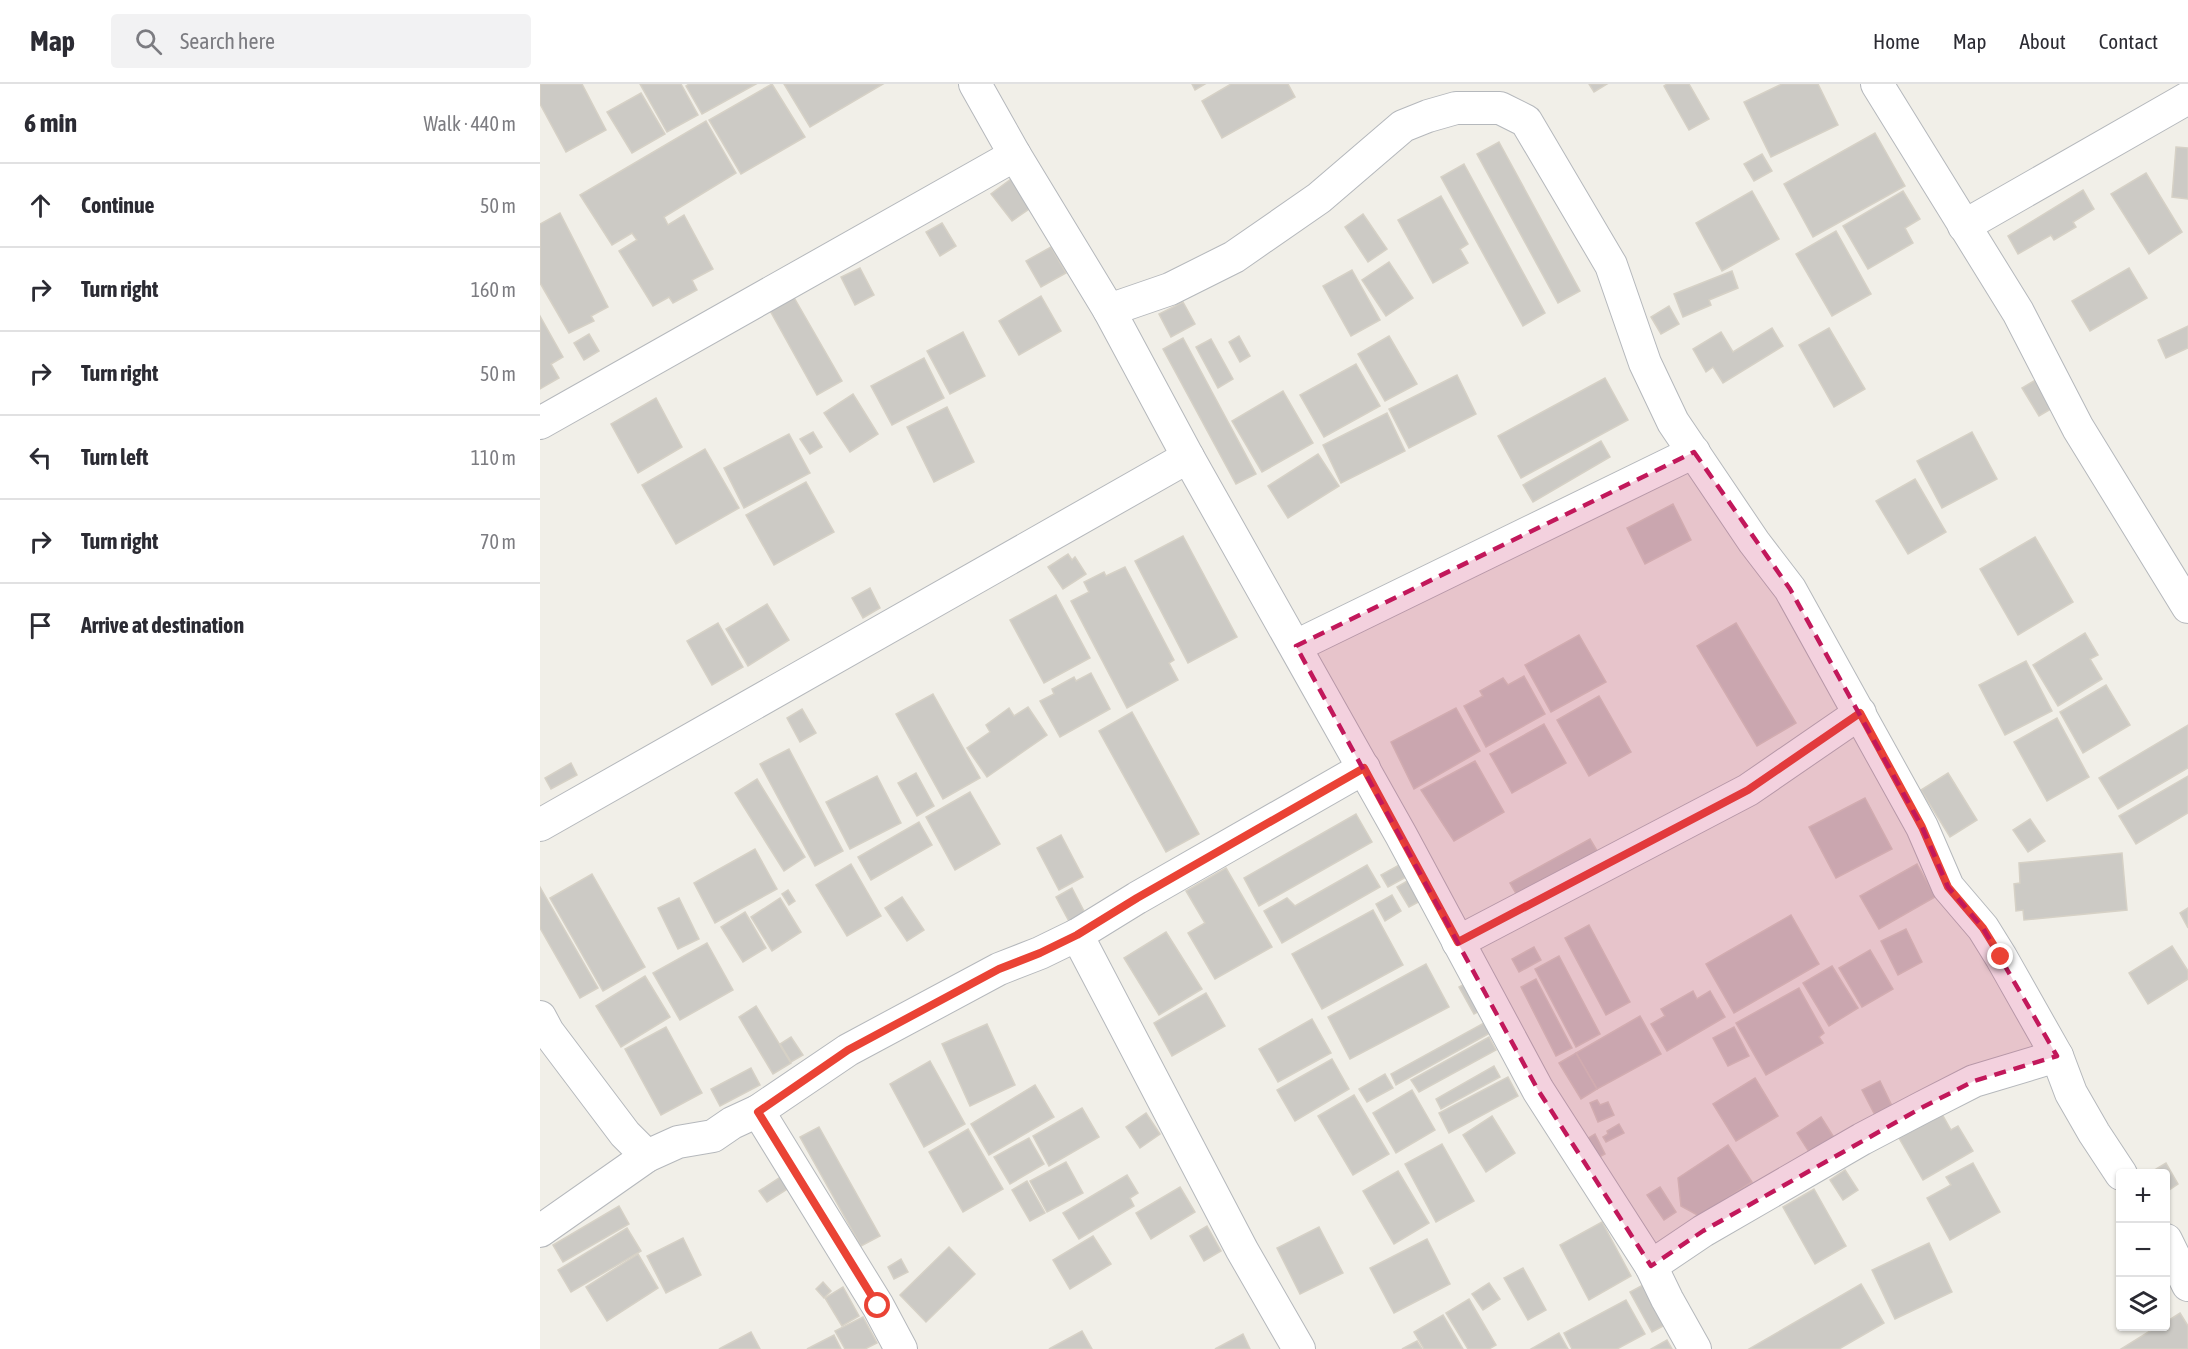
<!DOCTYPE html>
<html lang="en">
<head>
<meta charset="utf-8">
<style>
  body { margin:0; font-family:"Asap Condensed",sans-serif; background:#f2f2f3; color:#2b2b33 }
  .controls { position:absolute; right:18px; bottom:18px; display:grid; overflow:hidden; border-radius:6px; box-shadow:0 2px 4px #0004 }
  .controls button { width:54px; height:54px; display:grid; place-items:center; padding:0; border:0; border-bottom:2px solid #e1e1e2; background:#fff; color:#2b2b33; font:30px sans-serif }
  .stop { position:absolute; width:18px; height:18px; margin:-14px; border:4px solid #ea4335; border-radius:50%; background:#fff }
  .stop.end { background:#ea4335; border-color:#fff; box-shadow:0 2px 6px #0008 }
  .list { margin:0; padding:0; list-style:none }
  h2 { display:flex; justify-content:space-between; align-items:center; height:78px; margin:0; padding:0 24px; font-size:26px }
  h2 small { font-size:20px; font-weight:400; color:#7c7c81 }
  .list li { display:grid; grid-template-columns:39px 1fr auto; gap:18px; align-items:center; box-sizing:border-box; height:84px; padding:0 24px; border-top:2px solid #e1e1e2 }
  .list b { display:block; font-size:22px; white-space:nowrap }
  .list em { font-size:20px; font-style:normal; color:#7c7c81 }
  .icon { flex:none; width:33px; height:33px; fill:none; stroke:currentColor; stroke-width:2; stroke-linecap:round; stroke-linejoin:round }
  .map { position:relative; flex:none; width:1648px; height:1265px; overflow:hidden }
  header { display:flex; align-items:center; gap:36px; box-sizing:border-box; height:84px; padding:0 30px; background:#fff; border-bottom:2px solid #e1e1e2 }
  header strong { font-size:28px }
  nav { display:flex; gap:33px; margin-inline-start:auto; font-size:21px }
  .search { width:420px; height:54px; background:#f2f2f3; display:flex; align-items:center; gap:15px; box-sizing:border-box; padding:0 21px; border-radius:6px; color:#7c7c81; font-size:22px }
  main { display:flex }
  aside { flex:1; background:#fff }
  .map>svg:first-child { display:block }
  .building { fill:#cccac5; stroke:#d6d1c6; stroke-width:1.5 }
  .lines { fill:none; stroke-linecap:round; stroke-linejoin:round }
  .minor-casing { stroke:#b5b8bc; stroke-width:34 }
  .minor { stroke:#fff; stroke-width:32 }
  .route { stroke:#ea4335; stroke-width:8 }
  .marked { fill:#c2185b; fill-opacity:0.2; stroke:#c2185b; stroke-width:4.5; stroke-dasharray:12 8; stroke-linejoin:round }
</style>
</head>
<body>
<header>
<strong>Map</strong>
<div class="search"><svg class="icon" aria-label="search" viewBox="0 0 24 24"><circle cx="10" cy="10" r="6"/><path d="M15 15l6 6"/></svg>Search here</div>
<nav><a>Home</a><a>Map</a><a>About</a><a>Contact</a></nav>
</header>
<main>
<aside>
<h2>6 min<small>Walk · 440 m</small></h2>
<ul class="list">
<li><svg class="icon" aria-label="ahead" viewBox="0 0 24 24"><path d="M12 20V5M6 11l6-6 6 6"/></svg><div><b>Continue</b></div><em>50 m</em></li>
<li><svg class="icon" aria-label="right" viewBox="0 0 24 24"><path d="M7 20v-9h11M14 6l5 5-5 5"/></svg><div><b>Turn right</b></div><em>160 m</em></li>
<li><svg class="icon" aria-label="right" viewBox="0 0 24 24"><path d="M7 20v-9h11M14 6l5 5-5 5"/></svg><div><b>Turn right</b></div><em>50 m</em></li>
<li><svg class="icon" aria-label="left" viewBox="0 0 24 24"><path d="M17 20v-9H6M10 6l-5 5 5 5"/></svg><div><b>Turn left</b></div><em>110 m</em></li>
<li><svg class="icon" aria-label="right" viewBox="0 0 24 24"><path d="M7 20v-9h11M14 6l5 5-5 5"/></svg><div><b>Turn right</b></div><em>70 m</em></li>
<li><svg class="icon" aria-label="arrive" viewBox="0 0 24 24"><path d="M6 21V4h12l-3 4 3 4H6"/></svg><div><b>Arrive at destination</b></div></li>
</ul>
</aside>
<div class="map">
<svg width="1648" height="1265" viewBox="0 0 1648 1265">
  <rect width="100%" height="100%" fill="#f1efe8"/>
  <g class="building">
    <polygon points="0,0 42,0 66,46 26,68 0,20"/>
    <polygon points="100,0 141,0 158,31 127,48"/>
    <polygon points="149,0 216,0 162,30 146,2"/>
    <polygon points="232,0 265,53 201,90 169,36"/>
    <polygon points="244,0 343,0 270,43"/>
    <polygon points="652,0 665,0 655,6"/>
    <polygon points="691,0 748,0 755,13 682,54 662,17"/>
    <polygon points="1049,0 1067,0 1054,8"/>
    <polygon points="1127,0 1149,0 1169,35 1149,46 1124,2"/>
    <polygon points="1242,0 1278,0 1298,41 1231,73 1204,18"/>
    <polygon points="101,9 125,50 92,69 67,28"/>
    <polygon points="166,37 196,89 124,133 128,141 144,131 173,185 152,196 157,206 133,219 129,213 113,222 79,167 97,156 92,149 72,161 40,111"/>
    <polygon points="1335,49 1365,102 1273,153 1244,100"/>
    <polygon points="959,58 1040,207 1018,219 937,70"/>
    <polygon points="1636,63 1648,64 1648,115 1632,113"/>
    <polygon points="1222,70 1232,87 1214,97 1204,80"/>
    <polygon points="924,80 1005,229 983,242 901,93"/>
    <polygon points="1606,89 1642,148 1609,170 1571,110"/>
    <polygon points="471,95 492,123 472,137 451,110"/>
    <polygon points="1543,106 1554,125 1533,138 1536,143 1514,156 1511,151 1478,170 1468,152"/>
    <polygon points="1212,107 1239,155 1182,187 1156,139"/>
    <polygon points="1363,107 1380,135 1365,144 1373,159 1328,185 1303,142"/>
    <polygon points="901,112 928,160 920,165 928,179 893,199 858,136"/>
    <polygon points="20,129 68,223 51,232 54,237 29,249 0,199 0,140"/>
    <polygon points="823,130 847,165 828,178 805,143"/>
    <polygon points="402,139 416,162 400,172 386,148"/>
    <polygon points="1296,147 1331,210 1292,232 1256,170"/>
    <polygon points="511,163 526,189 501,203 486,177"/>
    <polygon points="849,178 873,214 846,232 822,196"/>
    <polygon points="320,184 334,211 315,221 301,193"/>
    <polygon points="1589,184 1607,214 1550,247 1532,217"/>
    <polygon points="812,186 840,236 811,252 783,202"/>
    <polygon points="1192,187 1198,204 1169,216 1171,221 1143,233 1134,210"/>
    <polygon points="252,210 302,297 277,311 228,223"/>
    <polygon points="501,212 521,247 479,271 459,237"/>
    <polygon points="643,218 655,240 631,253 619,230"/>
    <polygon points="1129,222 1139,240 1121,250 1111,233"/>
    <polygon points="0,232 23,273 11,280 19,294 0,305"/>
    <polygon points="1648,242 1648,264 1626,274 1618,256"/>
    <polygon points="1232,244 1243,262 1183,299 1173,283 1166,288 1153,265 1181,248 1193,268"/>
    <polygon points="1289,244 1325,305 1294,323 1259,261"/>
    <polygon points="423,248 445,292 410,310 387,267"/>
    <polygon points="49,250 59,267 44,276 34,259"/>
    <polygon points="699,252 710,272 700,278 689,258"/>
    <polygon points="849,252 877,300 845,317 818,270"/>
    <polygon points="643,254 716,390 696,400 623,265"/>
    <polygon points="671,255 693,295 678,304 656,263"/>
    <polygon points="384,274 404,314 352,341 331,302"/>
    <polygon points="816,280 840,322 784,353 760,311"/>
    <polygon points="917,291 936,330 869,364 849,325"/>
    <polygon points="1065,294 1088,336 981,394 958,352"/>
    <polygon points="1499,294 1516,322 1499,332 1482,304"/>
    <polygon points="743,307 773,359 722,388 692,337"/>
    <polygon points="313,310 338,350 310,368 284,329"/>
    <polygon points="116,314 142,363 98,389 71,340"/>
    <polygon points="407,323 434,378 394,398 367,343"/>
    <polygon points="847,329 865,367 801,399 783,361"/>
    <polygon points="273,348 282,363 270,370 260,355"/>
    <polygon points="1432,348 1457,395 1402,424 1377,377"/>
    <polygon points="249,350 270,389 204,424 184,384"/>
    <polygon points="1061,357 1070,373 993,418 983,401"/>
    <polygon points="165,365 199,424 136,460 102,401"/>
    <polygon points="778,370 799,402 748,434 728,402"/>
    <polygon points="1375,395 1406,448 1368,470 1336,417"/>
    <polygon points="266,398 294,448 234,481 206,431"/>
    <polygon points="1133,420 1151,456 1105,480 1087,444"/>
    <polygon points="643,452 697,553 648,579 595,477"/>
    <polygon points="1495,453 1533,518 1478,551 1440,485"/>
    <polygon points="528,470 532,476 535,473 546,490 523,505 508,483"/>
    <polygon points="585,483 634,576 629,579 638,596 587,624 531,517 549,508 544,498 564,488 566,492"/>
    <polygon points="330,504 340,524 323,534 312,514"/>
    <polygon points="516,511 550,574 504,599 470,536"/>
    <polygon points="227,520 249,556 208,582 186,545"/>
    <polygon points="178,539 203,583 172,601 147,557"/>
    <polygon points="1196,539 1256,639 1217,662 1157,562"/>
    <polygon points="1545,549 1558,571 1550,575 1562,595 1518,622 1493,581"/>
    <polygon points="1039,551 1066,598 1011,628 985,581"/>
    <polygon points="1486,577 1512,627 1465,651 1439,601"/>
    <polygon points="551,589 570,625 520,653 500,617 514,610 512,605 534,593 536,597"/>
    <polygon points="984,592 1005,630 946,663 924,622 943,612 940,607 963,594 968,601"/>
    <polygon points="1566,601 1590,641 1543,669 1520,628"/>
    <polygon points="393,610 440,694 403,715 356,630"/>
    <polygon points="1059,612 1091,668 1049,692 1017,636"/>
    <polygon points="488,623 507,651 447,693 427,664 450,648 446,641 469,624 474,632"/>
    <polygon points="916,624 940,667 874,705 851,658"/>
    <polygon points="262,625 276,649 260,658 247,634"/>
    <polygon points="592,628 659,750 626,768 559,647"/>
    <polygon points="1517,634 1549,693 1507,717 1474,658"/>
    <polygon points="1004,640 1026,679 972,709 950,670"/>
    <polygon points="1648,641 1648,684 1578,725 1559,694"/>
    <polygon points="249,665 303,767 275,782 220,680"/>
    <polygon points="935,677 964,728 914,757 881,706"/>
    <polygon points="31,679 37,691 11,705 5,694"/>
    <polygon points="376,689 394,722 377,732 358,699"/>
    <polygon points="1408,689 1437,736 1410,753 1381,706"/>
    <polygon points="337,692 361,739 310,765 286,718"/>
    <polygon points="1648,692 1648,729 1596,760 1579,732"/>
    <polygon points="217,695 265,773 244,787 195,709"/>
    <polygon points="430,708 460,760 415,786 386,733"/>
    <polygon points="1325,714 1352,765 1296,794 1269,743"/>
    <polygon points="816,730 832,758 719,822 704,794"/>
    <polygon points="1490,735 1505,757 1488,768 1473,746"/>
    <polygon points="379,738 392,761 331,796 318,773"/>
    <polygon points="521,751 543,793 519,806 497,764"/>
    <polygon points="1050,755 1062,775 982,820 970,799"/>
    <polygon points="215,765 237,805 175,839 154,799"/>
    <polygon points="1582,769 1587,826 1484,836 1483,826 1476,827 1474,800 1480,799 1479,779"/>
    <polygon points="311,780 341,832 307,852 276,801"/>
    <polygon points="861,780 868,792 848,803 841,791"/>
    <polygon points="1377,780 1395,813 1339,845 1320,812"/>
    <polygon points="827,781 840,803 742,859 724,827 747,814 755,822"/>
    <polygon points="686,784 732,863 675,895 648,849 665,839 646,807"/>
    <polygon points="52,790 105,883 63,907 10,814"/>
    <polygon points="874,793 886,814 869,823 857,803"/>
    <polygon points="0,803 58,904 40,914 0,844"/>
    <polygon points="532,804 547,833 531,841 516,813"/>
    <polygon points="248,806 255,817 249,821 242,810"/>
    <polygon points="852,811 861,827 845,837 836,820"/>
    <polygon points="362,813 384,846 367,857 345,824"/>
    <polygon points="139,814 159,855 138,865 118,824"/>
    <polygon points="240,814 261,848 232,867 211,833"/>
    <polygon points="1648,824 1648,844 1640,829"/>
    <polygon points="833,826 863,881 782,925 752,870"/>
    <polygon points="205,828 226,864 203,878 181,843"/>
    <polygon points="1251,831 1279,880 1194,929 1166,880"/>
    <polygon points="1049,841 1090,918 1066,931 1025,854"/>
    <polygon points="1366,845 1382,878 1358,891 1341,857"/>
    <polygon points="626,848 662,905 619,931 584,874"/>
    <polygon points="167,859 193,906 140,936 113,889"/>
    <polygon points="1632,862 1648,887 1648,895 1608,920 1589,889"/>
    <polygon points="994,863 1001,876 979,888 972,875"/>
    <polygon points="1330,866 1353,905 1322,923 1299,884"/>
    <polygon points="1019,872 1060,950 1036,963 995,885"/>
    <polygon points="886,880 909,923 810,975 788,933"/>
    <polygon points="1292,882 1318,924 1289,942 1263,899"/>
    <polygon points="105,892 130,933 81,963 56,922"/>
    <polygon points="996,895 1032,964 1016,972 981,903"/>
    <polygon points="932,896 947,923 934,930 919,903"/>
    <polygon points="1259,904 1284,949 1279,953 1283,959 1226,991 1196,939"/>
    <polygon points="1153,907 1157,915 1170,907 1185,933 1127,967 1111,940 1125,932 1121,925"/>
    <polygon points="666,909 685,942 632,972 614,939"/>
    <polygon points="216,922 251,979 233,990 199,933"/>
    <polygon points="1100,932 1121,970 1057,1005 1036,969"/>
    <polygon points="772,935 791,969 738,998 719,965"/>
    <polygon points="944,939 950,949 856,1001 851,990"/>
    <polygon points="447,940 475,1001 430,1022 402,960"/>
    <polygon points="126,943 162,1009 121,1031 85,965"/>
    <polygon points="1194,943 1209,972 1188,982 1173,954"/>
    <polygon points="251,953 263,971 251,978 240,960"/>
    <polygon points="949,953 956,966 879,1008 871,996"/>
    <polygon points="1036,969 1057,1005 1041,1015 1019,979"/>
    <polygon points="792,975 809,1005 755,1037 737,1006"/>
    <polygon points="390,977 425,1040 384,1063 350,1000"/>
    <polygon points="954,982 960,993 901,1025 896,1015"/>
    <polygon points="211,984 220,1001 180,1022 171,1005"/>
    <polygon points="845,990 853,1004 827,1018 819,1005"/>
    <polygon points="968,993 978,1012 909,1049 899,1029"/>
    <polygon points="1215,994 1238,1032 1196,1057 1173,1020"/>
    <polygon points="1340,997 1353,1024 1336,1033 1322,1006"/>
    <polygon points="495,1001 514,1033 449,1071 431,1040"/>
    <polygon points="872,1006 895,1046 856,1069 833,1029"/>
    <polygon points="814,1011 849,1070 813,1091 778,1032"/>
    <polygon points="1057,1016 1060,1021 1068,1018 1074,1031 1058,1038 1050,1019"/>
    <polygon points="542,1024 559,1053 509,1082 493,1052"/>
    <polygon points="606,1029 620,1050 600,1064 586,1043"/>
    <polygon points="1402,1030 1411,1046 1418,1042 1433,1067 1383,1096 1359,1054"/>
    <polygon points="952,1032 975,1069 946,1088 923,1051"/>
    <polygon points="1281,1033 1295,1055 1271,1071 1257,1049"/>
    <polygon points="1079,1040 1084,1049 1066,1058 1063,1053 1068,1050 1067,1047"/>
    <polygon points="279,1043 340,1152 321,1162 260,1053"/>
    <polygon points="428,1045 463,1105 423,1128 389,1068"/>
    <polygon points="1055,1050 1065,1070 1054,1076 1045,1056"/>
    <polygon points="489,1054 504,1080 470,1100 454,1073"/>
    <polygon points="902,1060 934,1117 896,1138 865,1080"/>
    <polygon points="1188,1061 1212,1098 1159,1132 1141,1122 1138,1094"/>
    <polygon points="526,1078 543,1109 507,1128 490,1097"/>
    <polygon points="1433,1079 1460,1128 1410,1156 1387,1114 1411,1101 1406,1093"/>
    <polygon points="1626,1079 1638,1100 1626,1108 1626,1090 1612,1090 1611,1088"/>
    <polygon points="1305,1086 1318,1106 1303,1116 1290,1096"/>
    <polygon points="858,1087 889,1139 854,1160 823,1107"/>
    <polygon points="587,1091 598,1109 590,1114 594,1122 539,1155 523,1129"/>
    <polygon points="242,1092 249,1104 227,1118 219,1107"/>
    <polygon points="487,1097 505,1129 490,1137 472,1106"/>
    <polygon points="640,1103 655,1128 611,1155 596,1129"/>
    <polygon points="1120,1103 1136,1128 1124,1136 1107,1111"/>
    <polygon points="1274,1105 1306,1162 1275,1180 1243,1123"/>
    <polygon points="79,1122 89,1140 23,1178 13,1161"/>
    <polygon points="1062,1138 1091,1192 1049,1216 1020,1161"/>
    <polygon points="667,1142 681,1167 664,1177 650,1152"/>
    <polygon points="779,1143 803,1189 760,1210 737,1164"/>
    <polygon points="87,1144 101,1167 31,1208 18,1186"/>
    <polygon points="553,1152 571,1180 530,1205 513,1176"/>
    <polygon points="143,1154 161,1191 126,1209 107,1172"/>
    <polygon points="887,1155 910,1200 854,1229 830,1184"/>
    <polygon points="1389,1159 1412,1208 1355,1235 1332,1186"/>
    <polygon points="409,1163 435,1190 386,1238 360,1211"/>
    <polygon points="98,1170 118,1204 67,1237 46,1203"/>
    <polygon points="361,1175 368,1188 354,1195 348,1183"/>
    <polygon points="983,1184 1006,1226 988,1236 964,1194"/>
    <polygon points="283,1198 291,1207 284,1214 276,1205"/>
    <polygon points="949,1199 960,1215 943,1226 932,1210"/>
    <polygon points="1321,1200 1344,1239 1299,1265 1209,1265"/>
    <polygon points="1103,1201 1125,1241 1112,1248 1090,1208"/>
    <polygon points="303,1203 319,1232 302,1242 285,1214"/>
    <polygon points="929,1215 956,1261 949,1265 928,1265 906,1229"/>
    <polygon points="1086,1216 1105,1250 1077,1265 1032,1265 1024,1249"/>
    <polygon points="1640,1229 1648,1242 1648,1265 1581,1265 1618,1242 1626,1242 1626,1238"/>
    <polygon points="903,1231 923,1265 884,1265 874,1248"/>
    <polygon points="323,1233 337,1259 325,1265 305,1265 295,1247"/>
    <polygon points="542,1247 552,1265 509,1265"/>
    <polygon points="211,1248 220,1265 179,1265"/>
    <polygon points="1019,1249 1028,1265 991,1265"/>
    <polygon points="703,1250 710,1265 675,1265"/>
    <polygon points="294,1251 301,1265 267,1265"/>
    <polygon points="1127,1256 1132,1265 1111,1265"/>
    <polygon points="877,1257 882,1265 862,1265"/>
  </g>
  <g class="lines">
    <g class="minor-casing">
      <g id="minor">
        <polyline points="435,0 475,71 569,226 648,373 861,751 998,1006 1111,1182 1127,1215 1155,1265"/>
        <polyline points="1337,0 1478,228 1538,344 1648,523"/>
        <polyline points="1424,142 1648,14"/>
        <polyline points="569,226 630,205 694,173 779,114 863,42 888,32 916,24 960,24 986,37 1071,181 1105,279 1133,338 1214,458 1250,505 1382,743 1408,803 1443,844 1461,873 1517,972 1531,1009 1554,1049 1581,1090"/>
        <polyline points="0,339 475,71"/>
        <polyline points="756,562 1154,368"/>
        <polyline points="0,741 648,373"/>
        <polyline points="537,851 702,1166 759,1265"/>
        <polyline points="918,858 1208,706 1320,629"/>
        <polyline points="0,933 8,948 85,1050 107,1072"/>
        <polyline points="218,1027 338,1222 361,1265"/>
        <polyline points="0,1147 107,1072 138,1058 173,1052 192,1039 218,1027 308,966 459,885 500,869 537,851 597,814 824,684"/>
        <polyline points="1626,1156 1648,1201"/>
        <polyline points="1111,1182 1163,1147 1322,1055 1383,1023 1434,997 1517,972"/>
      </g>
    </g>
    <use href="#minor" class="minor"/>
  </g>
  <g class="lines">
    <polyline class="route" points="338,1222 218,1028 308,966 459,885 500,869 537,851 597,814 824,684 918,858 1208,706 1320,629 1382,743 1408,803 1443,844 1461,873"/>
  </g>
  <path class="marked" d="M 1154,368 L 1250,505 L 1382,743 L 1408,803 L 1443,844 L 1517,972 L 1434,997 L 1383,1023 L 1163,1147 L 1111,1182 L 998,1006 L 756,562 Z"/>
</svg>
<div class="controls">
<button>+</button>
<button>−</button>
<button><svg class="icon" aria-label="layers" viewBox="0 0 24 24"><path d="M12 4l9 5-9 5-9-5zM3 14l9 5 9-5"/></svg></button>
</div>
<div class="stop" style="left:338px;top:1222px"></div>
<div class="stop end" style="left:1461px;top:873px"></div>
</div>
</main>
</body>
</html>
